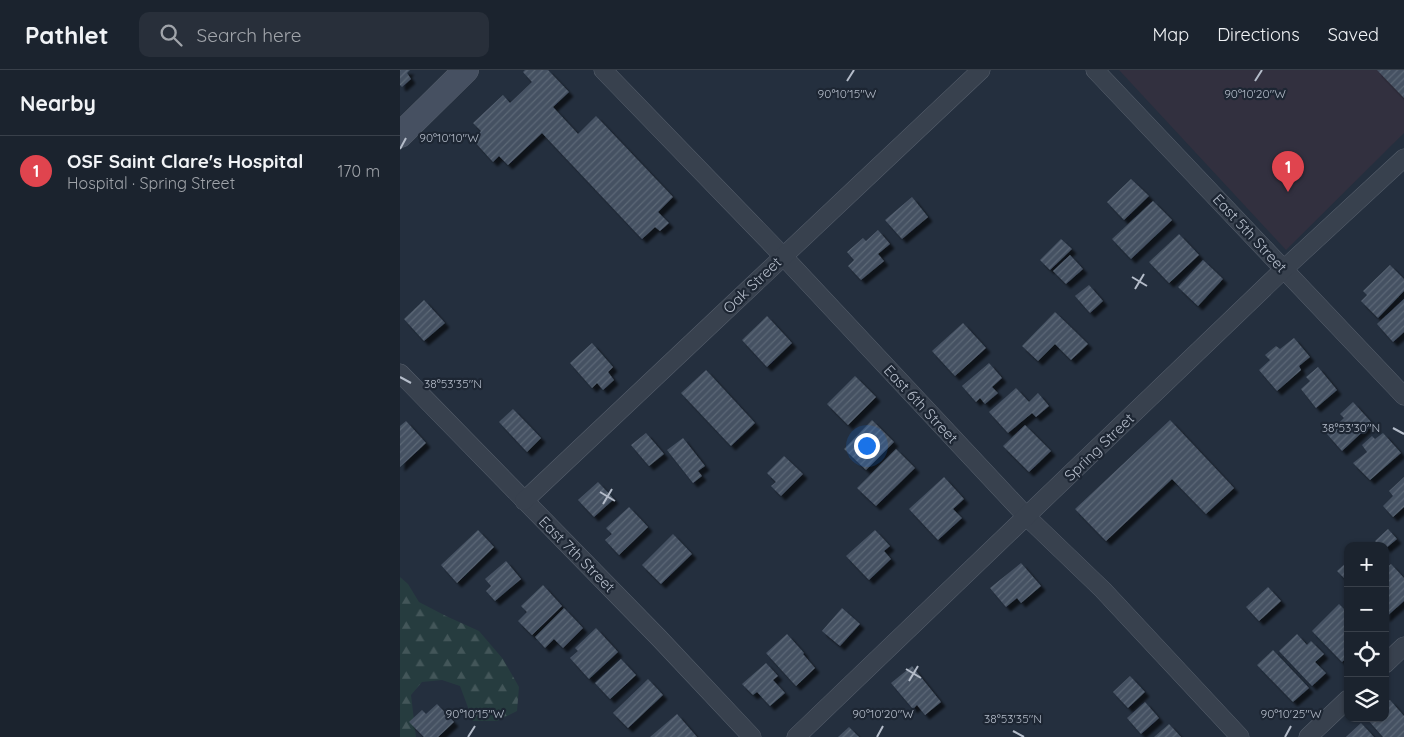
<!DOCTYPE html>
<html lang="en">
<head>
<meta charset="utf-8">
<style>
  body { margin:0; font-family:Quicksand,sans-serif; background:#282f3a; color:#f1f3f6 }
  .controls { position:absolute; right:15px; bottom:15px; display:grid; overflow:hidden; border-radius:10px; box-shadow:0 1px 4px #0004 }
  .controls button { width:45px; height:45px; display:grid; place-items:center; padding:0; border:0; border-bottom:1px solid #39404a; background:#1b232e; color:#f1f3f6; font:25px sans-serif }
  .you { position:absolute; left:466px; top:375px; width:18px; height:18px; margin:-12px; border:4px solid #fff; border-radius:50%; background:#1a73e8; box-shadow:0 0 0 8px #1a73e833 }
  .badge { display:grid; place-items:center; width:32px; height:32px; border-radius:50%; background:#8c9099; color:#fff; font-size:16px; font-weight:700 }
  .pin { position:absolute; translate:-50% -41px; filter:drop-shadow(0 1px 2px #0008) }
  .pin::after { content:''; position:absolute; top:26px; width:18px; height:15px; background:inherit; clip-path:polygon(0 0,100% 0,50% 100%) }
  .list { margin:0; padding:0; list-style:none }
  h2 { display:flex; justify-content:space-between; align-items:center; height:65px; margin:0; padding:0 20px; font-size:21px }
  h2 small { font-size:16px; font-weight:400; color:#a0a4aa }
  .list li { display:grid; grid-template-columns:32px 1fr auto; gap:15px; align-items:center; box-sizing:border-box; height:70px; padding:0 20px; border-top:1px solid #39404a }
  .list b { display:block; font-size:19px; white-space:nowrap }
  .list p { margin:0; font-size:16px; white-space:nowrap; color:#a0a4aa }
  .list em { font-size:16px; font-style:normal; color:#a0a4aa }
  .icon { flex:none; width:28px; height:28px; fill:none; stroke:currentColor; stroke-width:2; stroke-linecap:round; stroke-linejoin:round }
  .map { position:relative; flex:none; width:1004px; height:667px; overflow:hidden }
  header { display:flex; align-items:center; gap:30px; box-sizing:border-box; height:70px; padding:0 25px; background:#1b232e; border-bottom:1px solid #39404a }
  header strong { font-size:24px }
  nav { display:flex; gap:28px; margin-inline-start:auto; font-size:18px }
  .search { width:350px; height:45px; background:#282f3a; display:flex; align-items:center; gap:12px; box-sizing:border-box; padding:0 18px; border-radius:10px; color:#a0a4aa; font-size:19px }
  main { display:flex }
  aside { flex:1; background:#1b232e }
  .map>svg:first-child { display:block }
  .medical { fill:#32303f }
  .forest { fill:url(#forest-firs) }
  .building { fill:url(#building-hatch); filter:url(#shadow) }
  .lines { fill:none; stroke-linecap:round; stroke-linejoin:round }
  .street-casing { stroke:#565f6c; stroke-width:19 }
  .secondary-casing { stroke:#565f6c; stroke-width:26 }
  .street { stroke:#38414e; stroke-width:18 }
  .secondary { stroke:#465061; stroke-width:25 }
  .ticks { fill:none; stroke:#b4bcc9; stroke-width:2 }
  .labels { text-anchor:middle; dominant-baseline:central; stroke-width:4.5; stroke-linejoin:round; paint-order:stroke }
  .street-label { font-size:15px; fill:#b4bcc9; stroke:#1d2633 }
  .ticks-label { font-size:12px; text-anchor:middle; fill:#b4bcc9; stroke:#1d2633; stroke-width:4.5; stroke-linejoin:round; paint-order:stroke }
</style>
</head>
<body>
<header>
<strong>Pathlet</strong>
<div class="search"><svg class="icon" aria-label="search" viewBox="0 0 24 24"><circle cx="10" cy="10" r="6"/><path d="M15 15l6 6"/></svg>Search here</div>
<nav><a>Map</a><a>Directions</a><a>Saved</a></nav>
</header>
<main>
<aside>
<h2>Nearby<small></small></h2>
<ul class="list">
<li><span class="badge" style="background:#e0444e">1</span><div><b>OSF Saint Clare's Hospital</b><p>Hospital · Spring Street</p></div><em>170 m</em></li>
</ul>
</aside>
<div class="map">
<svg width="1004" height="667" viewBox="0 0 1004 667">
  <defs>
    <pattern id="forest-firs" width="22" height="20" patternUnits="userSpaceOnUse" patternTransform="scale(1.25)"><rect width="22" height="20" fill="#263c3f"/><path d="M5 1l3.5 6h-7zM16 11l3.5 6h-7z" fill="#435659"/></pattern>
    <pattern id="building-hatch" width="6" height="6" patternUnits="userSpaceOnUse" patternTransform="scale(1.25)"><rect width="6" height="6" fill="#455162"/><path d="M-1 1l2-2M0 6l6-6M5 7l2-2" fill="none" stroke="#5d6877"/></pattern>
    <filter id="shadow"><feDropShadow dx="4.5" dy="4.5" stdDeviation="1" flood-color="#0009"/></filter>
  </defs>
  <rect width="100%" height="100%" fill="#242f3e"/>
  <polygon class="medical" points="719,0 1004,0 1004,63 886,180"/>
  <polygon class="forest" points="0,507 8,514 19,532 46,546 79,561 103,589 119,617 117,641 97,651 73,651 60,616 42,610 22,612 11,625 16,667 0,667"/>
  <g class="building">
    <polygon points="0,0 10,0 7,3 11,9 2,17 0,15"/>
    <polygon points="125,0 148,0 169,22 153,37 178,64 196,46 273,127 258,142 269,153 260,161 255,157 242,169 142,63 108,95 99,86 93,92 73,70 81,61 73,53 103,25 110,33 132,12 123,2"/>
    <polygon points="977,0 1004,0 1004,28"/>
    <polygon points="731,109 749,126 724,150 707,132"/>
    <polygon points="512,127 528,147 502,169 485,150"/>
    <polygon points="753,131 772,150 731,189 712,169"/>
    <polygon points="478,160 490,174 478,184 484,191 461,210 448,196 454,190 447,182 463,168 466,171"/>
    <polygon points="779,164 799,185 769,213 749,192"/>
    <polygon points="661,169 672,179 650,200 640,190"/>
    <polygon points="670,185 683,199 666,214 653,201"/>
    <polygon points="803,190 823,209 798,236 778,217"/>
    <polygon points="990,195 1004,209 1004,221 978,248 961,231 967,225 963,221"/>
    <polygon points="689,215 703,231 690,243 675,226"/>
    <polygon points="1004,229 1004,262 993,272 977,254"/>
    <polygon points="24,230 45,253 24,271 4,249"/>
    <polygon points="655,242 688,274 671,290 655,274 638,291 622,276"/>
    <polygon points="367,246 392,273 367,297 342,270"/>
    <polygon points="563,253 586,278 555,306 532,281"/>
    <polygon points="894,268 910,287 899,296 901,300 877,321 859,300 870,290 865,285 876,276 880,279"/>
    <polygon points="192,273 213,297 208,302 214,310 203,320 197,313 192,318 170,293"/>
    <polygon points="589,293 602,308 592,317 598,323 585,334 580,328 576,332 562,316"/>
    <polygon points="918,297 937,320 916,338 901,319 910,311 906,307"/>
    <polygon points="306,300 355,353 331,376 281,323"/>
    <polygon points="455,306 476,327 448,355 427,334"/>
    <polygon points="616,318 629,332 638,323 649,336 636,347 632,343 608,363 589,342"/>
    <polygon points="953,332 972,353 942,381 927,364 944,348 940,344"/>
    <polygon points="113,339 141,368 127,382 99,352"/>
    <polygon points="472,350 494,372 466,400 444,379"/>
    <polygon points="770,350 834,418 806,444 772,409 706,471 675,439"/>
    <polygon points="6,351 26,373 0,397 0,356"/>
    <polygon points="625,355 651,381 629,402 603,376"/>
    <polygon points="246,363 264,384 249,396 231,375"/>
    <polygon points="983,363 1001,383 970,410 953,393 967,382 962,375 972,366 975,369"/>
    <polygon points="283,368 305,396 298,401 302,406 293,413 267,380"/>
    <polygon points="496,379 515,398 476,436 457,418"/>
    <polygon points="384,386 403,404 381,426 371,416 376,412 367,403"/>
    <polygon points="544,407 564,429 553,439 562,448 538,470 509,439"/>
    <polygon points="1004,407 1004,437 993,447 983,436 993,426 989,421"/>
    <polygon points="198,412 214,429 194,447 178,430"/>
    <polygon points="229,437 248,457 219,485 205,470 212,464 206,458"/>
    <polygon points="988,459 997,469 985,479 985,476 980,476 975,471"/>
    <polygon points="78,460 94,477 57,513 41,495"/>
    <polygon points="475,460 490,476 484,481 491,489 469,510 446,486"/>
    <polygon points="273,464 292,484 261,514 242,495"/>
    <polygon points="106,491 121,509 95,531 86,521 91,516 85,509"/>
    <polygon points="948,491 948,512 937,501"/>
    <polygon points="621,493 641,516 621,533 617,528 606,537 590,518"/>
    <polygon points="991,494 1004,508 1004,531 985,548 985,499"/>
    <polygon points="143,515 162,536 132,565 118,551 127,542 121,536"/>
    <polygon points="868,517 881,531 859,551 846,537"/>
    <polygon points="939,534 948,543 948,587 942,592 912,561"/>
    <polygon points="164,538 183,558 163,578 154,569 145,578 135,567"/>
    <polygon points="442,538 460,554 440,576 422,561"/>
    <polygon points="196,558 218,582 189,609 170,588 178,581 175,578"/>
    <polygon points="387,564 404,583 403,584 415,598 396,616 366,583"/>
    <polygon points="897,564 907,575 911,571 924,584 915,592 926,603 912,616 879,581"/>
    <polygon points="873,580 909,618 893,632 857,595"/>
    <polygon points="221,589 236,605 210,629 195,613"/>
    <polygon points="366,593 378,606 373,610 385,623 370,636 357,622 353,625 342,614"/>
    <polygon points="512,596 541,632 525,645 517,635 513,639 491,613"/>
    <polygon points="730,606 745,622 728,638 713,622"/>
    <polygon points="248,609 263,625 228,658 213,643"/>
    <polygon points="990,630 1004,646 1004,667 983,667 968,650 970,648 985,648 985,634"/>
    <polygon points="745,632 759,648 741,664 727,648"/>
    <polygon points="37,634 54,652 38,667 24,667 9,652 22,640 26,644"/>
    <polygon points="277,644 297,667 250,667"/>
    <polygon points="961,653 974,667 946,667"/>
    <polygon points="769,654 781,667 754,667"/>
    <polygon points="449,657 459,667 438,667"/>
  </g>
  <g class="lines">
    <g class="street-casing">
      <g id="street">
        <polyline points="203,0 383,186 627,447 703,520 840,667"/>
        <polyline points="695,0 1004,326"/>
        <polyline points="0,303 259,568 352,667"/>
        <polyline points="124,431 581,0"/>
        <polyline points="985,594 1004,576"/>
        <polyline points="396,667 884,199 1004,88"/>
        <polyline points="908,667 948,629"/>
      </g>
    </g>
    <g class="secondary-casing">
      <polyline id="secondary" points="0,65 66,0"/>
    </g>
    <use href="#street" class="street"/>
    <use href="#secondary" class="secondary"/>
  </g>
  <path class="ticks" d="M 447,11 L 454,0M 855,11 L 862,0M 0,79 L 6,68M 732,207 L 747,216M 735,219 L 744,204M 0,307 L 11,313M 993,358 L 1004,364M 200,422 L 215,431M 203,434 L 212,419M 506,599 L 521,608M 509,611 L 518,596M 613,661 L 624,667M 68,667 L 75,656M 477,667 L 483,656M 885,667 L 891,656"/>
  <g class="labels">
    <g class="street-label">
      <text transform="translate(850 163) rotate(47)">East 5th Street</text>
      <text transform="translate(352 215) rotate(-44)">Oak Street</text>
      <text transform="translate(521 334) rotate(47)">East 6th Street</text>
      <text transform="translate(699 377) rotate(-44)">Spring Street</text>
      <text transform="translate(177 484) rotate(45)">East 7th Street</text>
    </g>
  </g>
  <g class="ticks-label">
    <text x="447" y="28">90°10'15"W</text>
    <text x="855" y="28">90°10'20"W</text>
    <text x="49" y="72">90°10'10"W</text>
    <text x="53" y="318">38°53'35"N</text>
    <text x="951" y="362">38°53'30"N</text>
    <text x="75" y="648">90°10'15"W</text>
    <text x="483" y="648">90°10'20"W</text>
    <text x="891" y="648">90°10'25"W</text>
    <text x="613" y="653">38°53'35"N</text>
  </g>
</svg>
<div class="controls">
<button>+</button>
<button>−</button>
<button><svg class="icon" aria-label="locate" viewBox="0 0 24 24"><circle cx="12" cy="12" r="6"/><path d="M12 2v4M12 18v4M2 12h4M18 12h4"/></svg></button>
<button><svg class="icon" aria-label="layers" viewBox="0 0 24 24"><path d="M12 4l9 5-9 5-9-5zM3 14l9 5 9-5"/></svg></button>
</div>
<div class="you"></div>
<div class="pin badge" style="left:888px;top:122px;background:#e0444e">1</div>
</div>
</main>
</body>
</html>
